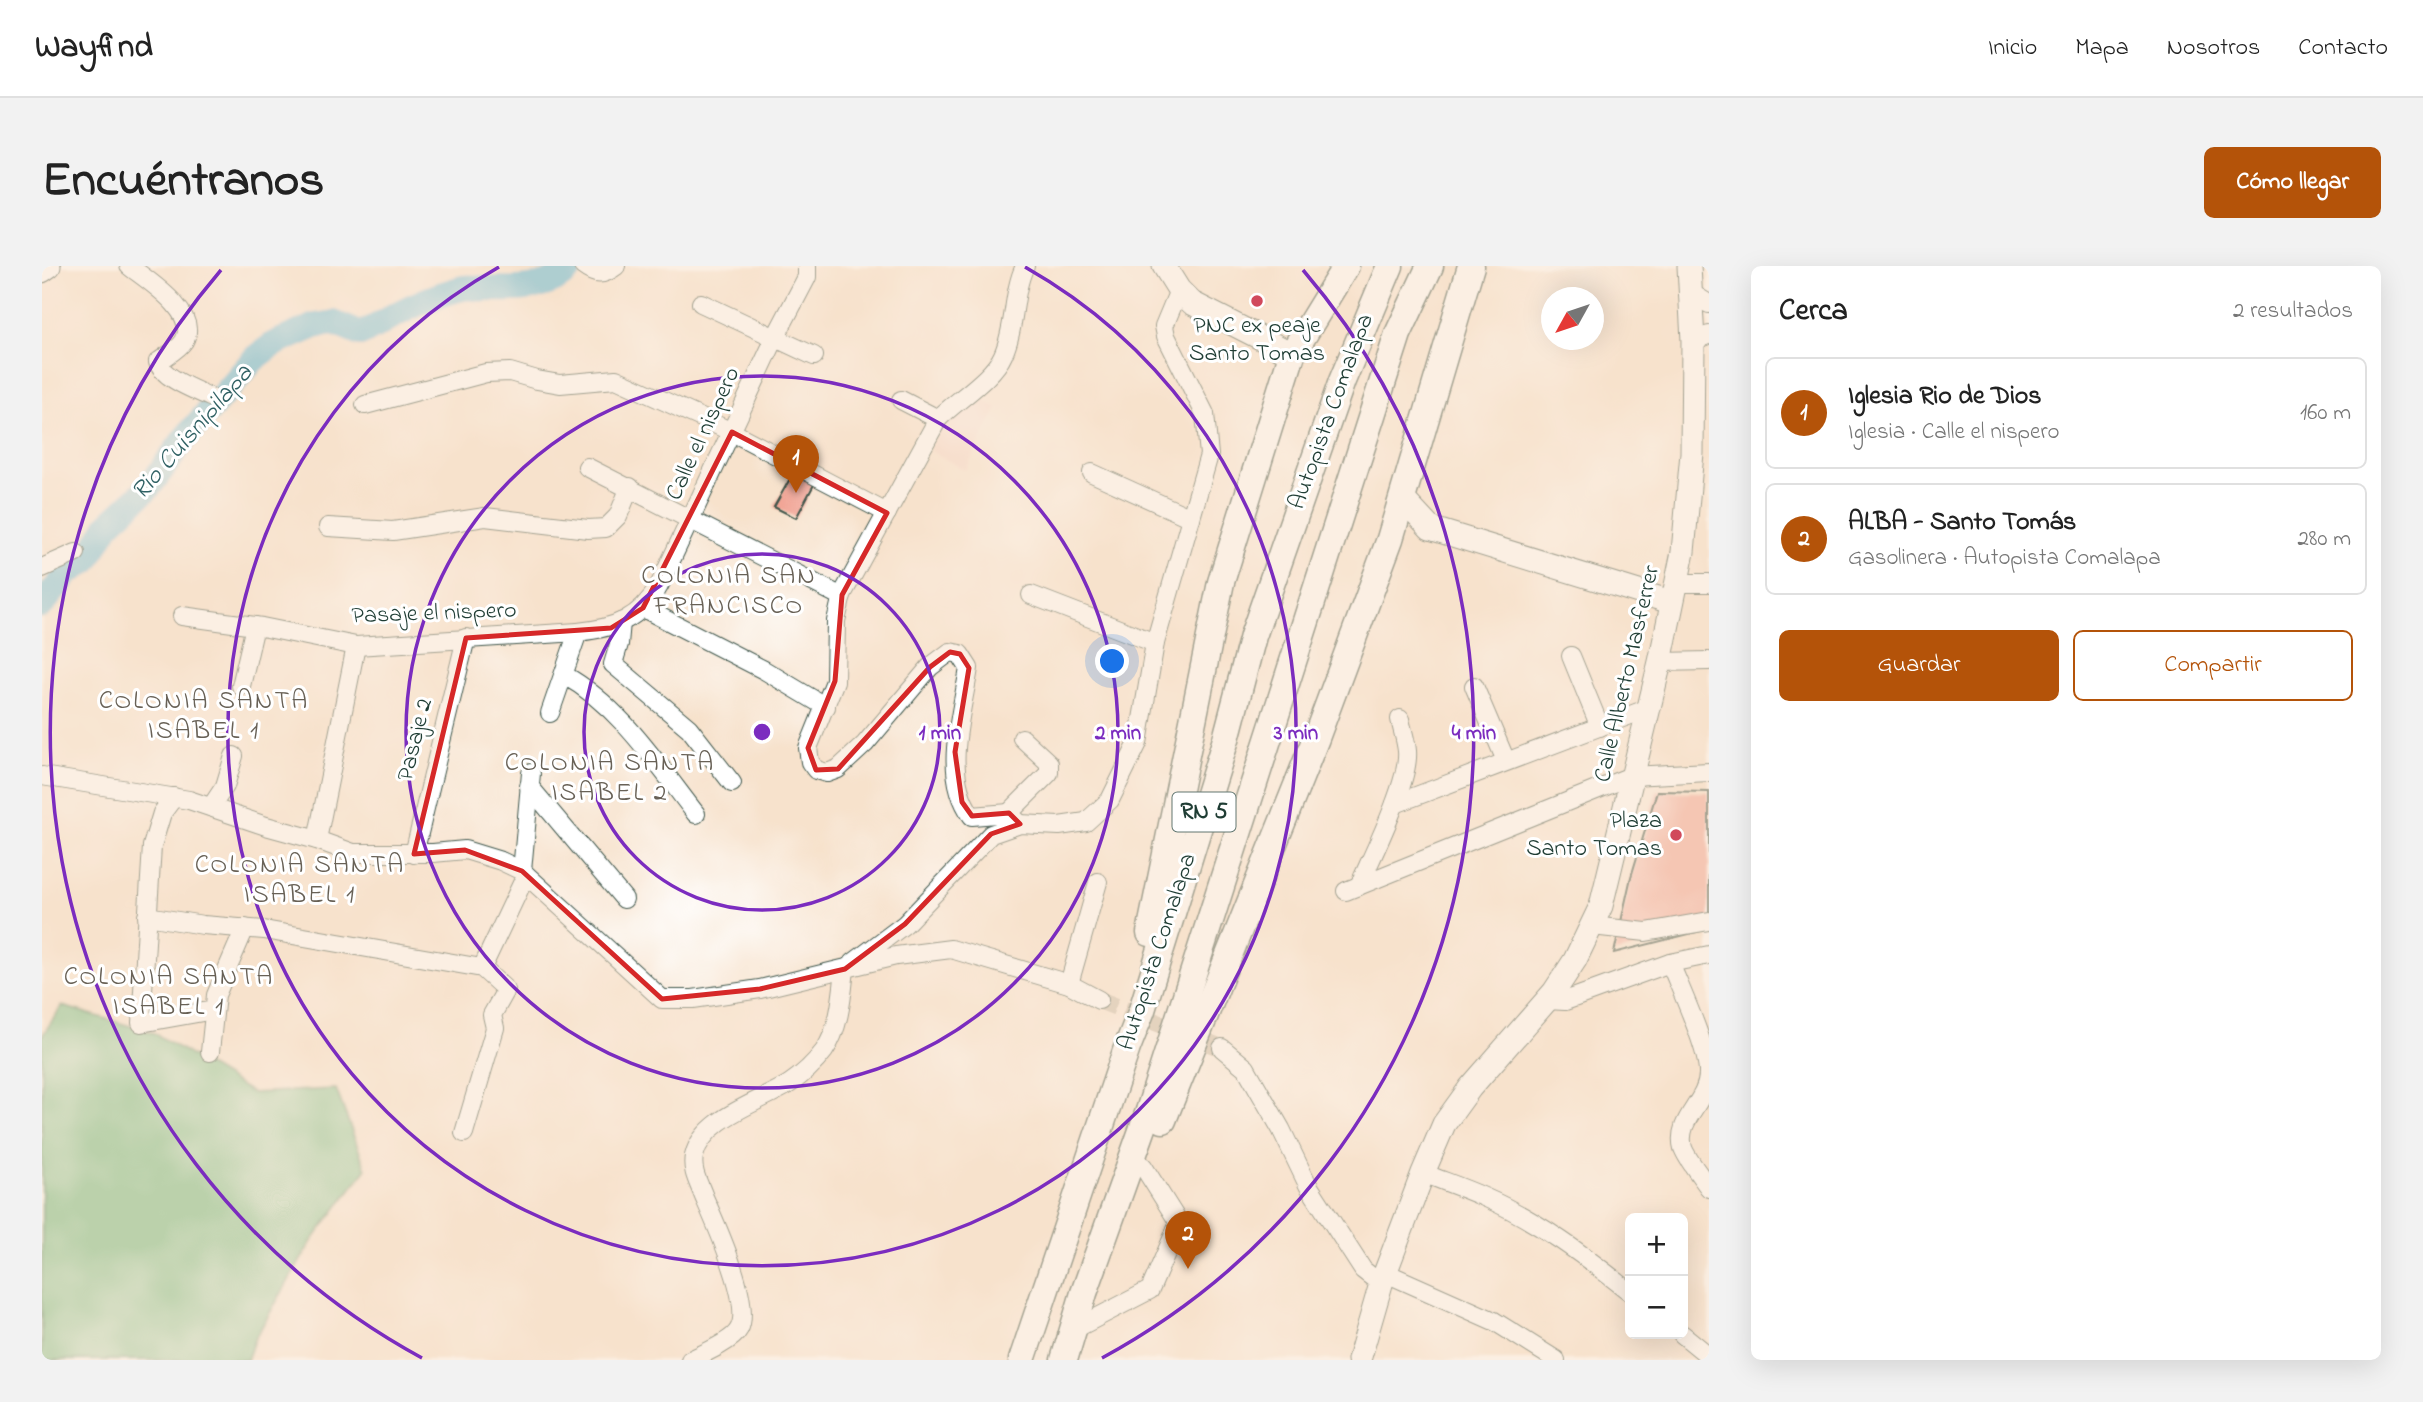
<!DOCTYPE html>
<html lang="es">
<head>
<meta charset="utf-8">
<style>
  body { margin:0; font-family:"Indie Flower",sans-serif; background:#f2f2f2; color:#222 }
  .controls { position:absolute; right:21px; bottom:21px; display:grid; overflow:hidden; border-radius:10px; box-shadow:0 7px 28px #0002 }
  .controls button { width:63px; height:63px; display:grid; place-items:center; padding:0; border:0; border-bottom:2px solid #e0e0e0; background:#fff; color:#222; font:35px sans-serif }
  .compass { position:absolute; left:1499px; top:21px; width:63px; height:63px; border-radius:50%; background:#fff; box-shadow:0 7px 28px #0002; rotate:230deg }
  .you { position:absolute; left:1071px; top:396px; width:24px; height:24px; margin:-18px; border:5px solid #fff; border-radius:50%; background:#1a73e8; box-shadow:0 0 0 10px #1a73e833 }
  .badge { display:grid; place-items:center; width:46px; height:46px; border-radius:50%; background:#b45309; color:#fff; font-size:23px; font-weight:700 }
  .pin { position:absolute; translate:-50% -58px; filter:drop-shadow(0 2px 4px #0008) }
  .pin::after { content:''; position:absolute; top:37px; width:24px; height:21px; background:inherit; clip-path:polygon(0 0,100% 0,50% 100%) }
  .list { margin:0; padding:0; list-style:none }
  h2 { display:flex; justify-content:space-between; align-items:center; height:91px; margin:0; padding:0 28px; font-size:30px }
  h2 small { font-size:23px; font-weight:400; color:#767676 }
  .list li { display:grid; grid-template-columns:46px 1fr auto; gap:21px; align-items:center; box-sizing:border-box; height:112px; margin:0 14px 14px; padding:0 14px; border:2px solid #e0e0e0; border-radius:10px }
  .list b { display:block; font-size:26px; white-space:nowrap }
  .list p { margin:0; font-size:23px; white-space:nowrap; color:#767676 }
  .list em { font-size:23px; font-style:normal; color:#767676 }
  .actions { display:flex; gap:14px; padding:21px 28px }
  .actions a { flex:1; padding:16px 0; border:2px solid #b45309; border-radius:10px; text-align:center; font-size:24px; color:#b45309 }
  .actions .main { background:#b45309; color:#fff }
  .map { position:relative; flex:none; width:1667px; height:1094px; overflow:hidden; border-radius:10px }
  header { display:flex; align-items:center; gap:42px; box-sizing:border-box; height:98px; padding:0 35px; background:#fff; border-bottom:2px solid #e0e0e0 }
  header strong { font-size:33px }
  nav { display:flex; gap:38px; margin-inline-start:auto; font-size:24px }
  .intro { display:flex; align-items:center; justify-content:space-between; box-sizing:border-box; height:168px; padding:0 42px }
  h1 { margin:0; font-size:49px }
  .button { padding:18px 32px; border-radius:10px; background:#b45309; color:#fff; font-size:24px; font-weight:700 }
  main { display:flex; gap:42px; padding:0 42px }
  aside { flex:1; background:#fff; border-radius:10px; box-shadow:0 7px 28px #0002 }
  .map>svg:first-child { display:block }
  .built { fill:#f5d2c2 }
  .forest { fill:#72bd84; stroke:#487d5c; stroke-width:2 }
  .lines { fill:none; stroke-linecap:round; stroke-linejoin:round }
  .river { stroke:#56b5d5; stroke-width:26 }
  .building { fill:#f1a596 }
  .minor-tunnel { stroke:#ccc1ae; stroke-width:18; stroke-dasharray:18 9; stroke-linecap:butt }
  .minor-casing { stroke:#3f564b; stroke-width:20 }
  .major-casing { stroke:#3f564b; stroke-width:25 }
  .highway-casing { stroke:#3f564b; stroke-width:29 }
  .minor { stroke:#fff; stroke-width:18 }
  .major { stroke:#fff; stroke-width:23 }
  .highway { stroke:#fff; stroke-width:26 }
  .marked { fill:none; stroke:#d62828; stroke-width:5; stroke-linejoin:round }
  .ring { fill:none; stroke:#7b2cbf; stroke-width:3.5 }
  .poi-dot { fill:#d1495b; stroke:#fff; stroke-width:2.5 }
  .labels { text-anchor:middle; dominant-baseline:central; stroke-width:6; stroke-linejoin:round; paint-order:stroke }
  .shield { fill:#fff; stroke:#627771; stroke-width:2 }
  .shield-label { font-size:23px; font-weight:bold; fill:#1f3d34 }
  .poi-label { font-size:24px; fill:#1f3d34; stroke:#fff }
  .street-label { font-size:24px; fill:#1f3d34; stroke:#fff }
  .water-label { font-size:26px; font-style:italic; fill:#306164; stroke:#fff }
  .neighbourhood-label { font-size:26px; letter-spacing:2px; fill:#686156; stroke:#fff }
  .centre { fill:#7b2cbf; stroke:#fff; stroke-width:3.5 }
  .ring-label { font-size:21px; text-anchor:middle; font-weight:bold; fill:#7b2cbf; stroke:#fff; stroke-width:6; stroke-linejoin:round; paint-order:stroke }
</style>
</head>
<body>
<header>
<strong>Wayfind</strong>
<nav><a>Inicio</a><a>Mapa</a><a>Nosotros</a><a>Contacto</a></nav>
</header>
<div class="intro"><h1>Encuéntranos</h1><a class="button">Cómo llegar</a></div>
<main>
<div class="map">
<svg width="1667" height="1094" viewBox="0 0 1667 1094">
  <rect width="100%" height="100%" fill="#fff"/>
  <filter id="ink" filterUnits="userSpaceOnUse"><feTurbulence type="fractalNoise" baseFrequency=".0143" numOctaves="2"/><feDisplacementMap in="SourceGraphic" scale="14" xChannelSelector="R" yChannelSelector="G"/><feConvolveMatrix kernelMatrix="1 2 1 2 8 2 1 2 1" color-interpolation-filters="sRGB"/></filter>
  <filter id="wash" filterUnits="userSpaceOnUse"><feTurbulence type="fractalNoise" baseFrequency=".00686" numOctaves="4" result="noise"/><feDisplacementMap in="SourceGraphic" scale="28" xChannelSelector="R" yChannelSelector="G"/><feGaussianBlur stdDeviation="1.57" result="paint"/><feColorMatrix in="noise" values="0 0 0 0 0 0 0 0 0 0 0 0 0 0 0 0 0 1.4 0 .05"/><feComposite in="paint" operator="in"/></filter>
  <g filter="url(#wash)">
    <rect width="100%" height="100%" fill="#f7e2cc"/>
    <polygon class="built" points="931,129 956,142 923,204 887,184 904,150"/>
    <polygon class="forest" points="20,740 112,767 210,827 294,823 324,903 270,975 212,1074 205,1094 0,1094 0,770"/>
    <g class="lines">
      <path class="river" d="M 0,339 L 26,307 L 45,295 L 66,259 L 107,221 L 144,171 L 212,93 L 232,78 L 273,60 L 292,57 L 318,68 C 334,62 338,58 351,50 C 371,39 395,29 417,23 C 425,20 435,22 444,23 C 474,24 510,25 530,0"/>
    </g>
    <g id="blocks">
      <g class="building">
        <polygon points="754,202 775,213 754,252 732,241"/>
        <polygon points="1615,525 1667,526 1667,663 1572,687 1589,611"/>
      </g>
    </g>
  </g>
  <g filter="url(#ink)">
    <use href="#blocks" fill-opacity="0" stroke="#3f564b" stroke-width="2"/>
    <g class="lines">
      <polyline class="minor-tunnel" points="1057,734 1180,782"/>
      <g class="minor-casing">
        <g id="minor">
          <path d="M 87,0 C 106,15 158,47 142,75 C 137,83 124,90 116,96 C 120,112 153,124 168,131"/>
          <path d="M 541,0 C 554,10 561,10 574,0"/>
          <polyline points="1649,27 1667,38"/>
          <polyline points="659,37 772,90"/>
          <polyline points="1651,75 1667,69"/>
          <polyline points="859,134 896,153"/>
          <polyline points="323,139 444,107 468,106 495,114 518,118 574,113 690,166 845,247"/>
          <polyline points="545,201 800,331"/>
          <polyline points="1050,207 1149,252"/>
          <polyline points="286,261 351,265 443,251 546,263 564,262 576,250 588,221"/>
          <polyline points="0,302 34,287"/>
          <polyline points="1634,317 1667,317"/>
          <polyline points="989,329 1113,377"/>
          <polyline points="601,342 722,404 784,441"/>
          <path d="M 140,350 L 220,361 L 314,380 L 536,366 C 573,362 598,353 617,320 L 734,70 L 765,11 L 765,0"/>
          <polyline points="579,356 577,378 571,398 647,462 690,517"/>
          <polyline points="1529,390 1558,461"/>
          <polyline points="1618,396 1667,395"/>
          <path d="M 522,409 C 578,440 615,498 654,548"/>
          <polyline points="199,420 213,360"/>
          <polyline points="1432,420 1464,495"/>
          <polyline points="508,447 536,366"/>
          <polyline points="0,510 147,534 224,560 275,574 311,587 391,587 423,584 459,595 480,605 620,733 651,733 718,723 854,690 909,683 1027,718 1057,734"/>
          <polyline points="487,520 582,633"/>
          <polyline points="132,531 120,547 110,580 99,757 172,744"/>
          <polyline points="1353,538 1607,442"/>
          <polyline points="169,541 183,520 192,490"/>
          <polyline points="967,547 1007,507 1007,497 980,472"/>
          <path d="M 978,558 L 967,547 L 930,550 C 899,508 920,449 927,402 L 918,388 L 908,386 L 888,401 L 823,478 L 796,503 L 785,507 L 774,504 L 768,496 L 766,482 L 793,415 L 794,355 L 800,329 L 896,153 C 916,133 951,112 961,89 C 974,61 970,27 983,0"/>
          <polyline points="275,574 314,380"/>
          <polyline points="372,588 424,372"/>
          <polyline points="480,605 489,507"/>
          <path d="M 1317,620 C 1330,590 1368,515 1365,485 C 1364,474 1360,463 1358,453"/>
          <polyline points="1304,625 1589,510 1667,506"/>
          <polyline points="105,650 161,659 222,664 440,702 464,724 450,749 453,762 422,867"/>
          <polyline points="1550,660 1604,666 1667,655"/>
          <polyline points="811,697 863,658 949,568 978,558 1017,560 1044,556 1068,534 1096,477 1113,377 1167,189 1163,148 1124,70 1122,60 1137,24"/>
          <path d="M 1628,697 C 1638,722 1667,784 1666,808 C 1666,836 1633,853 1641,882 C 1646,895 1659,910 1667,922"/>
          <polyline points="440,702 484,609"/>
          <polyline points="1027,718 1056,616"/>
          <polyline points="1505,734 1523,735 1628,697 1667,689"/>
          <polyline points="1180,782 1204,802 1239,863 1266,919 1321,1004 1339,1018"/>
          <polyline points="168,786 174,729 203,662"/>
          <path d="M 1381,907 C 1401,915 1422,922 1442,931 C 1495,954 1543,990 1588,1026"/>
          <polyline points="1344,1007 1452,1055 1514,1094"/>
          <polyline points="1031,1064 1108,1024 1137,957 1101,900"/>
          <polyline points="1640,1068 1667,1090"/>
          <path d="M 648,1094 C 661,1088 691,1075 697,1063 C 711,1038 673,956 662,931 C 657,917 649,905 652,890 C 661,852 716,837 747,818 C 759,810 773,797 782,785 C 798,762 800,730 803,703"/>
        </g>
      </g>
      <g class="major-casing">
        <g id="major">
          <polyline points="1122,0 1137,24 1150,37 1250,88"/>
          <polyline points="0,5 7,0"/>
          <polyline points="1361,233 1388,262 1629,336"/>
          <polyline points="1317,1094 1339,1018 1381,907 1402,858 1428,822 1512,726 1533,694 1559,640 1618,396 1641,286 1650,187 1651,75 1647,0"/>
        </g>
      </g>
      <g class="highway-casing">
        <g id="highway">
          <polyline points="1108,667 1179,316 1250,88 1304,0"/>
          <polyline points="1121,854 1274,472 1348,273 1429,0"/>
          <polyline points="980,1094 1085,782 1100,744 1184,473 1211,370 1300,115 1348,0"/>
          <polyline points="1022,1094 1042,1027 1107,845 1356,68 1388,0"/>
        </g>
      </g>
      <use href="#minor" class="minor"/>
      <use href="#major" class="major"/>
      <use href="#highway" class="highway"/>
    </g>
  </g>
  <path d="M0 0H1667V1094H0ZM 690,166 L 845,247 L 800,329 L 793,415 L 766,482 L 774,504 L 796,503 L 888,401 L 908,386 L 918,388 L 927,402 L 913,486 L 920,536 L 930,550 L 967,547 L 978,558 L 949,568 L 863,658 L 803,703 L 718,723 L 620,733 L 480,605 L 423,584 L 372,588 L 424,372 L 569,362 L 601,342 Z" fill="#f7e2cc" fill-opacity=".55" fill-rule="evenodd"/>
  <path class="marked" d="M 690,166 L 845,247 L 800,329 L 793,415 L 766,482 L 774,504 L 796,503 L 888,401 L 908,386 L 918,388 L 927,402 L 913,486 L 920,536 L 930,550 L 967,547 L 978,558 L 949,568 L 863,658 L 803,703 L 718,723 L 620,733 L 480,605 L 423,584 L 372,588 L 424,372 L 569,362 L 601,342 Z"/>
  <g class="ring">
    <circle cx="720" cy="466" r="178"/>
    <circle cx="720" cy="466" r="356"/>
    <path d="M983 1A534 534 0 1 1 457 1"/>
    <path d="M380 1092A712 712 0 0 1 179 4M1261 4A712 712 0 0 1 1060 1092"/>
  </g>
  <g class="poi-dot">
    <circle cx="1215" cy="35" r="7"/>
    <circle cx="1634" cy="569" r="7"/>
  </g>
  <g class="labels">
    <rect class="shield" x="1130.5" y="526.5" width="63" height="39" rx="5"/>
    <g class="shield-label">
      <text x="1162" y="546">RN 5</text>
    </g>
    <g class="poi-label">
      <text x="1215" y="60">PNC ex peaje<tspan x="1215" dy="28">Santo Tomas</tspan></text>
      <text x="1620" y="555" text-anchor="end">Plaza<tspan x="1620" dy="28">Santo Tomas</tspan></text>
    </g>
    <g class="street-label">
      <text transform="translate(1290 146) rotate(-70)">Autopista Comalapa</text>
      <text transform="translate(662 168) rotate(-65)">Calle el nispero</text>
      <text transform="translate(392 348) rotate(-2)">Pasaje el nispero</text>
      <text transform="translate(1586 408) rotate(-77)">Calle Alberto Masferrer</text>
      <text transform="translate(374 474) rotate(-76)">Pasaje 2</text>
      <text transform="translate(1116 686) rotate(-72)">Autopista Comalapa</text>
    </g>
    <g class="water-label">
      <text transform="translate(151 167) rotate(-49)">Rio Cuisnipilapa</text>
    </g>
    <g class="neighbourhood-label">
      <text x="687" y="311">COLONIA SAN<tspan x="687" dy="30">FRANCISCO</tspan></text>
      <text x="162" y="436">COLONIA SANTA<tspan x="162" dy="30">ISABEL 1</tspan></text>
      <text x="568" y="498">COLONIA SANTA<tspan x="568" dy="30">ISABEL 2</tspan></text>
      <text x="258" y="600">COLONIA SANTA<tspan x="258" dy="30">ISABEL 1</tspan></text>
      <text x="127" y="712">COLONIA SANTA<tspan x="127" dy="30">ISABEL 1</tspan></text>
    </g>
  </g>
  <circle cx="720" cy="466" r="10" class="centre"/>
  <g class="ring-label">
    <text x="898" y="473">1 min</text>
    <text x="1076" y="473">2 min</text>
    <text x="1254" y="473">3 min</text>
    <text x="1432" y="473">4 min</text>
  </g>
</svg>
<div class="controls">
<button>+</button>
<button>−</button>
</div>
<svg class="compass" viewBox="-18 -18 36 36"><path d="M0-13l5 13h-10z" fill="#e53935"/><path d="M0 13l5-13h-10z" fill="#767676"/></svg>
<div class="you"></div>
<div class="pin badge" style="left:754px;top:227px">1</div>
<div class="pin badge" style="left:1146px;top:1003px">2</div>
</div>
<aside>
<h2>Cerca<small>2 resultados</small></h2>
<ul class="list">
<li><span class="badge">1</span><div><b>Iglesia Rio de Dios</b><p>Iglesia · Calle el nispero</p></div><em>160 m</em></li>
<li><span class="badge">2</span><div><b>ALBA - Santo Tomás</b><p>Gasolinera · Autopista Comalapa</p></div><em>280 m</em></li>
</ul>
<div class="actions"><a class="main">Guardar</a><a>Compartir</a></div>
</aside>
</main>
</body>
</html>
